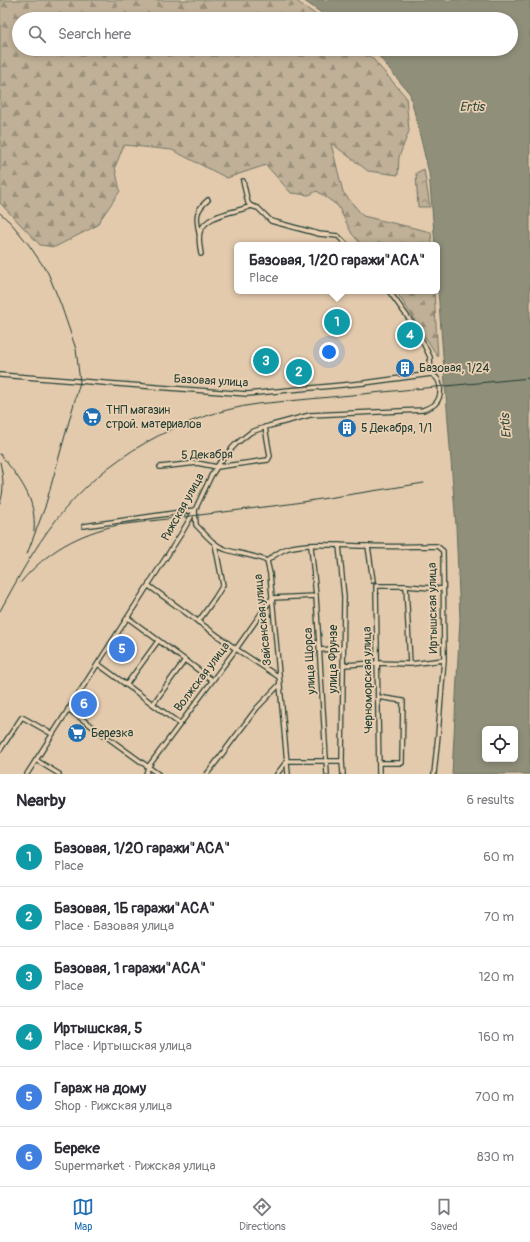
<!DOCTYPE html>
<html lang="en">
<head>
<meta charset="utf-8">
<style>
  body { margin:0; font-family:Pangolin,sans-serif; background:#f7f7f7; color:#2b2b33 }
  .controls { position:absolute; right:12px; bottom:12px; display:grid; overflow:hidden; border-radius:6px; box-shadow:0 2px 6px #0003 }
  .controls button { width:36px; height:36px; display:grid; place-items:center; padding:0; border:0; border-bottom:1px solid #e1e1e2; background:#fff; color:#2b2b33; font:20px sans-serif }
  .you { position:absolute; left:329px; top:352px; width:14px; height:14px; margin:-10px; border:3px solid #fff; border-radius:50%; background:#1a73e8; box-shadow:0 0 0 6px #1a73e833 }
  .badge { display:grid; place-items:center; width:26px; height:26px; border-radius:50%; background:#1f6fb2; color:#fff; font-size:13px; font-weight:700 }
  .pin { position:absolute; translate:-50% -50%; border:2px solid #fff; box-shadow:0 1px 4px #0006 }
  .popup { position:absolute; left:234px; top:242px; width:206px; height:52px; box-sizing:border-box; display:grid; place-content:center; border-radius:6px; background:#fff; filter:drop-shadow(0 1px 3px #0005); font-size:13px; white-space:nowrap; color:#7c7c81 }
  .popup b { font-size:15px; color:#2b2b33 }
  .popup::after { content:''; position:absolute; left:50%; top:100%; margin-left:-8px; border:8px solid transparent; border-top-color:#fff }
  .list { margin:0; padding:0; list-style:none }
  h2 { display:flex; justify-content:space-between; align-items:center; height:52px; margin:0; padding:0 16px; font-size:17px }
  h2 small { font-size:13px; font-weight:400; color:#7c7c81 }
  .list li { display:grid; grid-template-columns:26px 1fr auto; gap:12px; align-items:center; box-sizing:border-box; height:60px; padding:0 16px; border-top:1px solid #e1e1e2 }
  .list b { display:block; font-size:15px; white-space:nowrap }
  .list p { margin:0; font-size:13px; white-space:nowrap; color:#7c7c81 }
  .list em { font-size:13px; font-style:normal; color:#7c7c81 }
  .icon { flex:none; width:22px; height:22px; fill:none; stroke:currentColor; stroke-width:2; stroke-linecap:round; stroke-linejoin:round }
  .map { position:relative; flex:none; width:530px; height:774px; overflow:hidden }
  .search { position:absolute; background:#fff; box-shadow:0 2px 6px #0003; left:12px; right:12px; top:12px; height:44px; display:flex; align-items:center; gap:10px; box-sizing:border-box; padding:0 14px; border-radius:22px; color:#7c7c81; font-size:15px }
  .sheet { height:412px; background:#fff }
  nav { display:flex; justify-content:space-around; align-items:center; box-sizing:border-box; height:56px; border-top:1px solid #e1e1e2; background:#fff; font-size:11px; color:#7c7c81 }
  nav a { display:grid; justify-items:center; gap:2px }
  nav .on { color:#1f6fb2 }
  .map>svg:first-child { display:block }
  .forest { fill:url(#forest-firs); stroke:#6f7666 }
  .park { fill:url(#park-crowns); stroke:#6f7666 }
  .water { fill:#908f7a; stroke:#636e5e; fill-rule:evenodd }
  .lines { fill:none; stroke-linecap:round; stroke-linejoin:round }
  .minor-casing { stroke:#1f3d34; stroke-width:6 }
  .minor { stroke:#ebd0b2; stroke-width:3.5 }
  .rail { stroke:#1f3d34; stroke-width:1 }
  .labels { text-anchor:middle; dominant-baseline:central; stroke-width:3.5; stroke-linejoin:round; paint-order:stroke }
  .poi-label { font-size:12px; fill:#1f3d34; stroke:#ebd0b2; text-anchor:start }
  .street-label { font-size:12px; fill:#1f3d34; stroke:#ebd0b2 }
  .water-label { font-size:13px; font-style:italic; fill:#30493e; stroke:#ebd0b2 }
</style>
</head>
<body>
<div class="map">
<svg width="530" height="774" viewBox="0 0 530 774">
  <defs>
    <pattern id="forest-firs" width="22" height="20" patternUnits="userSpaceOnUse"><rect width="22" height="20" fill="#bfb097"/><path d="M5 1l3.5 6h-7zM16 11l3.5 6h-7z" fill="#9b907c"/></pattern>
    <pattern id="park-crowns" width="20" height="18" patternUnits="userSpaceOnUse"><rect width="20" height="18" fill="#bfb097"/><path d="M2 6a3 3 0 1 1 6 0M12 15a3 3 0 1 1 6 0" fill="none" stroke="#9b907c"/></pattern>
  </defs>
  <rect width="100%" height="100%" fill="#e3caad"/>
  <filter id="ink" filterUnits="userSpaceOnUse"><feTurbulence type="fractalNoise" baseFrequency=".025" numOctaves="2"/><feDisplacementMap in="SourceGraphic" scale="8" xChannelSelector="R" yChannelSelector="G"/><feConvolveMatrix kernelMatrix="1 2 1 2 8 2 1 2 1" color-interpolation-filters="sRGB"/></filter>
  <g filter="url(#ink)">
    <g class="forest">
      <polygon points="0,0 295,0 322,19 19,19 19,49 360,49 373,59 406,97 409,131 399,157 398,175 368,171 331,143 343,192 363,216 431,232 432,245 362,245 352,234 338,206 317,191 309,195 291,193 266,165 227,178 172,150 124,145 115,167 120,191 96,226 55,247 40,245 0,203"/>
      <polygon points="396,291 434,291 438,357"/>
    </g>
    <polygon class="park" points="424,169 430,207 418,207 416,173"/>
    <path class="water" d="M 303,0 L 530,0 L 530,774 L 452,774 L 460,619 L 456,526 L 437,277 L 437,245 L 435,245 L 429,173 L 410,94 L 373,49 L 511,49 L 511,19 L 330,19 ZM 485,729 L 515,729 L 515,759 L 485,759 Z"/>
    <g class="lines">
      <g class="minor-casing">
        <g id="minor">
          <polyline points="243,181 248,203 251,206 258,208 271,221 319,234 338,236 347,245"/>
          <path d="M 199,233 C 196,217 195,211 208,200"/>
          <path d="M 201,254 C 200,247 198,238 200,232 C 207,213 236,213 251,206"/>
          <polyline points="389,291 417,330 430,357 431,374"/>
          <path d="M 0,375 L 247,394 L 364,383 L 431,374 C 442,378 443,396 435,404 C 432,407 427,408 423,410 L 310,415 L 269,426 L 251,432 L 236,444 L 222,459 L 211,476 L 195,510 L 181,534 L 27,774"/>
          <polyline points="160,467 197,463 217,467 268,460 270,456 265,427"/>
          <path d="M 84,526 L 195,510 L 196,525 C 205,534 214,546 227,550 C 240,554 254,555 267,561 L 270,574 L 288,774"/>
          <polyline points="339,545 344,597 342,761 343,774"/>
          <polyline points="311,546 316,596 327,774"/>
          <polyline points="368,546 373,581"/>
          <path d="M 267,561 C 273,556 280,551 288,548 C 311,542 344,546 368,546 C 391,547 414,546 437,546 L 443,551 L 444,660 L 438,735 L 434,774"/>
          <polyline points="149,586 236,649 279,677"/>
          <polyline points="406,586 410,664"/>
          <polyline points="128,618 212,680"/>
          <polyline points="198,622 215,598 223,585 215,544"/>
          <polyline points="320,650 343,648"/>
          <polyline points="98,664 180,724"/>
          <polyline points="344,665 376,663 410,664 444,660"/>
          <polyline points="126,685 158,641"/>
          <polyline points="378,697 403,701 402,763 379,763"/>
          <polyline points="153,704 185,660"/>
          <polyline points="68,709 158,774"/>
          <polyline points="0,750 22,717 52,734"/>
          <polyline points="36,760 59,774"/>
          <polyline points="146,774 148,767 236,649 272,598 316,596"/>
          <polyline points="207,774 257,708 279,685"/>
          <polyline points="277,774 287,761 342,761"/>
          <polyline points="379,774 376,586 406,586 443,589"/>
        </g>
      </g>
      <use href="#minor" class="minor"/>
      <g class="rail">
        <polyline points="0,213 11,223 29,245 48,273 61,305 76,349 80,382 45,507 27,554"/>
        <path d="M 0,454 C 19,478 37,498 34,531"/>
        <path d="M 0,462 C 3,475 5,490 0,503"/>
        <path d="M 21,582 C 47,551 78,534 118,525 L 289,504 L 424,483"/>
        <path d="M 0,611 C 17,580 34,548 56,520 C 105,457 178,416 257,404 L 530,378"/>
      </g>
    </g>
  </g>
  <defs>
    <g id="building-disc" transform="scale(1)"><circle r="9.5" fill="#1f6fb2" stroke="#ebd0b2"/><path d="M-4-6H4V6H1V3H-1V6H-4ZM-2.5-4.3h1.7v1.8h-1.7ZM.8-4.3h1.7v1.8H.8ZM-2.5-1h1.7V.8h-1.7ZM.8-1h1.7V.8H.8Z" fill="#fff"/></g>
    <g id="supermarket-disc" transform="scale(1)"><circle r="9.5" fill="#1f6fb2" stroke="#ebd0b2"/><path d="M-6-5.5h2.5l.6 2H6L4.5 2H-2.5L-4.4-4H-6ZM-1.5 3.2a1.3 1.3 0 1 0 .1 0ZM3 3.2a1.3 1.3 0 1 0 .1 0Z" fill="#fff"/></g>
  </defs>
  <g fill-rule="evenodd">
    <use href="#building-disc" x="405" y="368"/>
    <use href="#supermarket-disc" x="92" y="417"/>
    <use href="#building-disc" x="347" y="428"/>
    <use href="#supermarket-disc" x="77" y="733"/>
  </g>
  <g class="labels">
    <g class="poi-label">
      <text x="419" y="368">Базовая, 1/24</text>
      <text x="106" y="410">ТНП магазин<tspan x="106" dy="14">строй. материалов</tspan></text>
      <text x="361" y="428">5 Декабря, 1/1</text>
      <text x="91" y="733">Березка</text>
    </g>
    <g class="street-label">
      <text transform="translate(211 381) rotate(3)">Базовая улица</text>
      <text transform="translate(207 455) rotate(-1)">5 Декабря</text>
      <text transform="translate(183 507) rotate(-61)">Рижская улица</text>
      <text transform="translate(433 608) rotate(-91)">Иртышская улица</text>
      <text transform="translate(263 620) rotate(-96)">Зайсанская улица</text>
      <text transform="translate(333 659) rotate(-90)">улица Фрунзе</text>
      <text transform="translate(310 661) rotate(-93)">улица Щорса</text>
      <text transform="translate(202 677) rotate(-53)">Волжская улица</text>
      <text transform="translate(368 680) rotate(-91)">Черноморская улица</text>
    </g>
    <g class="water-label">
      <text x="472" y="107">Ertis</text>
      <text transform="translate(506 426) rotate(-95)">Ertis</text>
    </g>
  </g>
</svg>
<div class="controls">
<button><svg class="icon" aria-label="locate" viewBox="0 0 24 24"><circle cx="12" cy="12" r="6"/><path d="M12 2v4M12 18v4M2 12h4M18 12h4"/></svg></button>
</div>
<div class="you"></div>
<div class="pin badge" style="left:337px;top:322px;background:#0f9aa8">1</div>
<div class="popup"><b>Базовая, 1/20 гаражи&quot;ACА&quot;</b>Place</div>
<div class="pin badge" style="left:299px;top:372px;background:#0f9aa8">2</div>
<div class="pin badge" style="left:266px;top:361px;background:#0f9aa8">3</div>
<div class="pin badge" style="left:410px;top:335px;background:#0f9aa8">4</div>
<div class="pin badge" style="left:122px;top:649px;background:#3f7fe0">5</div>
<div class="pin badge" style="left:84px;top:704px;background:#3f7fe0">6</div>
<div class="search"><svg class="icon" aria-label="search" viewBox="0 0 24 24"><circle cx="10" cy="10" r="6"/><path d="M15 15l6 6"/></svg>Search here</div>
</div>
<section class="sheet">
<h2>Nearby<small>6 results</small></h2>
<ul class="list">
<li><span class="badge" style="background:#0f9aa8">1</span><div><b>Базовая, 1/20 гаражи&quot;ACА&quot;</b><p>Place</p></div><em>60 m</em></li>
<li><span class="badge" style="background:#0f9aa8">2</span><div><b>Базовая, 1Б гаражи&quot;ACА&quot;</b><p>Place · Базовая улица</p></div><em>70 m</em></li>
<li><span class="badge" style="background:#0f9aa8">3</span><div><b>Базовая, 1 гаражи&quot;ACА&quot;</b><p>Place</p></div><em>120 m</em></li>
<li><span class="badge" style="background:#0f9aa8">4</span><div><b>Иртышская, 5</b><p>Place · Иртышская улица</p></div><em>160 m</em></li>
<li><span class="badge" style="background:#3f7fe0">5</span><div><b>Гараж на дому</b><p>Shop · Рижская улица</p></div><em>700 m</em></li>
<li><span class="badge" style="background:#3f7fe0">6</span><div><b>Береке</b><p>Supermarket · Рижская улица</p></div><em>830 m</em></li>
</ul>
</section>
<nav>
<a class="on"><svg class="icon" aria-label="map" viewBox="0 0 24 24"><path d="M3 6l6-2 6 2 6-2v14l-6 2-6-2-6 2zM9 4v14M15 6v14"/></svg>Map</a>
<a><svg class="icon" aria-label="directions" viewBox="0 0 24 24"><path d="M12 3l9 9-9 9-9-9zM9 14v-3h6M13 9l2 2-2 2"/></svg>Directions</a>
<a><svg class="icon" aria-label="saved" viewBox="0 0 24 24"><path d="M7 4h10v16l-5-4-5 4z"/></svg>Saved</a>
</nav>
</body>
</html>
